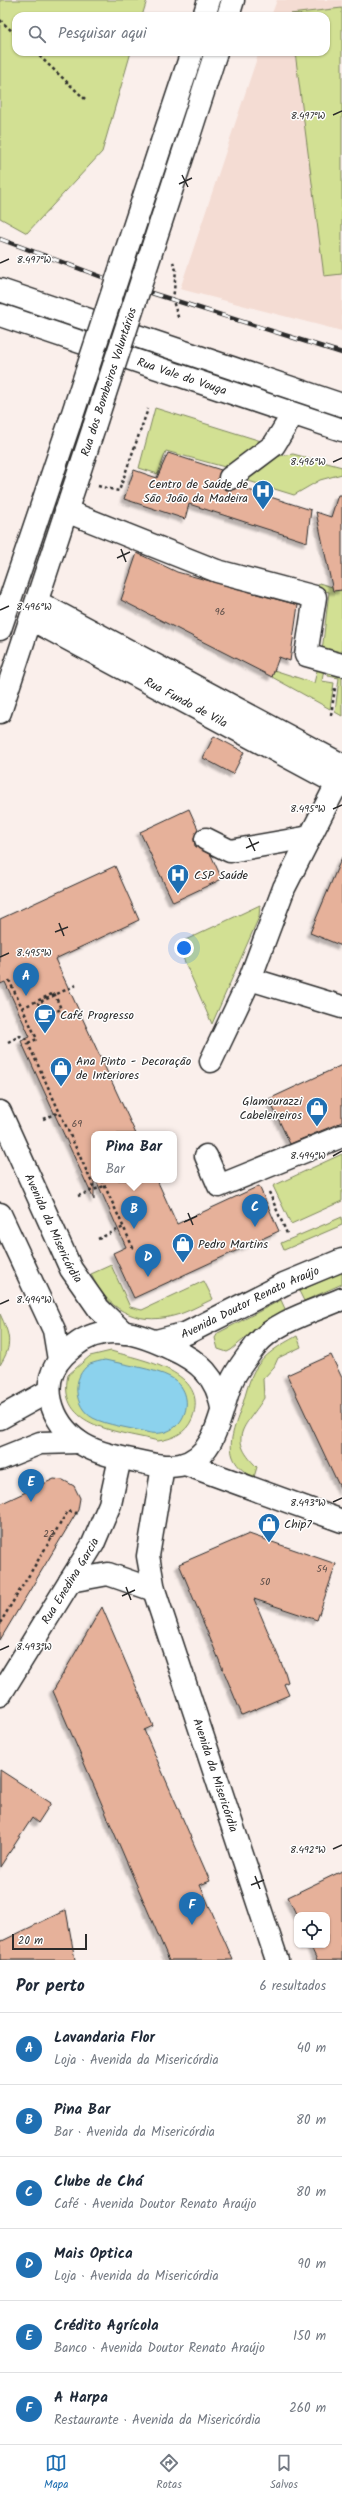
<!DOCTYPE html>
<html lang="pt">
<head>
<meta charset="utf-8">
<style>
  body { margin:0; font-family:Kalam,sans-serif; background:#f2f2f3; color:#1f2937 }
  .controls { position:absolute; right:12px; bottom:12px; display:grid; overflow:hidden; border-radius:8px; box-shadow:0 1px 3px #0004 }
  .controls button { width:36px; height:36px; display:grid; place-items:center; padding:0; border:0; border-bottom:1px solid #e0e1e3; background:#fff; color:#1f2937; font:20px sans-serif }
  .scale { position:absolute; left:12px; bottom:10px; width:75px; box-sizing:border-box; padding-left:4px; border:2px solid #2b2b2b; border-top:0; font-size:11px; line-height:14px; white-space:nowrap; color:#2b2b2b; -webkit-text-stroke:3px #fff; paint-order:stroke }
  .you { position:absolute; left:184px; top:948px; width:14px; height:14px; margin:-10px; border:3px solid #fff; border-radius:50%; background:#1a73e8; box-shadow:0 0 0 6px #1a73e833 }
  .badge { display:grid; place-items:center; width:26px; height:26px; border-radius:50%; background:#1f6fb2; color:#fff; font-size:13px; font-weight:700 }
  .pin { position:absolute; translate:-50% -33px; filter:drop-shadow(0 1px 2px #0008) }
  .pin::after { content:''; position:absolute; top:21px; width:14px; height:12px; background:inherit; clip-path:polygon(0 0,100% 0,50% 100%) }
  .popup { position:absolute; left:91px; top:1131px; width:86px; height:52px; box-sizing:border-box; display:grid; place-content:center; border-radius:8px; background:#fff; filter:drop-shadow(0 1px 3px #0005); font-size:13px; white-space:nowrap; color:#747a83 }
  .popup b { font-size:15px; color:#1f2937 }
  .popup::after { content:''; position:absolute; left:50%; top:100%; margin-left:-8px; border:8px solid transparent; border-top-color:#fff }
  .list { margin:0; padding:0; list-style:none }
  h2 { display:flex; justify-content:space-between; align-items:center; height:52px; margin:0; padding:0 16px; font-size:17px }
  h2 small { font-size:13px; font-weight:400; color:#747a83 }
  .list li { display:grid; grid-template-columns:26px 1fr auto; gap:12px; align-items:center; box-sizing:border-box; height:72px; padding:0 16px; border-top:1px solid #e0e1e3 }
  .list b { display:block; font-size:15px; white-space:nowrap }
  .list p { margin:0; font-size:13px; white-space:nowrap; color:#747a83 }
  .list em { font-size:13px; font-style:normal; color:#747a83 }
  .icon { flex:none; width:22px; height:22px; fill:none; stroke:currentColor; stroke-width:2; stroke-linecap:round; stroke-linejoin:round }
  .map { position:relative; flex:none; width:342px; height:1960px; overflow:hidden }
  .search { position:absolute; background:#fff; box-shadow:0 1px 3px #0004; left:12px; right:12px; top:12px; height:44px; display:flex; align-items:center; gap:10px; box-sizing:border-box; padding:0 14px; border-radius:12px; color:#747a83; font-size:15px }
  .sheet { height:484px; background:#fff }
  nav { display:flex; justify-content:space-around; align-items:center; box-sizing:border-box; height:56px; border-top:1px solid #e0e1e3; background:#fff; font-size:11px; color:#747a83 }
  nav a { display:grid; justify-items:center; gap:2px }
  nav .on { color:#1f6fb2 }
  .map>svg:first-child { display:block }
  .built { fill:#f4dcd3 }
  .green { fill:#d2e093; stroke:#7e865f }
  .water { fill:#8cd2ed; stroke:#658f9f }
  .building { fill:#e6b19a; stroke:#2b2b2b; filter:url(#shadow) }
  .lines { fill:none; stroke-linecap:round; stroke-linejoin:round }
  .minor-casing { stroke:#2b2b2b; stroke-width:25 }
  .major-casing { stroke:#2b2b2b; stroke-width:25 }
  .path { stroke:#2b2b2b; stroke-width:2.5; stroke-dasharray:3 3; stroke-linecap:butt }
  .minor { stroke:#fff; stroke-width:22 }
  .major { stroke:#fff; stroke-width:22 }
  .rail-casing { stroke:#2b2b2b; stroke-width:4.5 }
  .rail { stroke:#fff; stroke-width:3; stroke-dasharray:9; stroke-linecap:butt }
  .minor-bridge-casing { stroke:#2b2b2b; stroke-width:25; stroke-linecap:butt }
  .minor-bridge { stroke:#fff; stroke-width:22 }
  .ticks { fill:none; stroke:#2b2b2b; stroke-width:1.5 }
  .labels { text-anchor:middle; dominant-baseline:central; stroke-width:3; stroke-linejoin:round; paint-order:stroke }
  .number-label { font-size:10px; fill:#5a4c47 }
  .street-label { font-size:12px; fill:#2b2b2b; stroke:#fff }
  .poi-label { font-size:12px; fill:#2b2b2b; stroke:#fff; text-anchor:start }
  .ticks-label { font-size:10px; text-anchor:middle; fill:#2b2b2b; stroke:#fff; stroke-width:3; stroke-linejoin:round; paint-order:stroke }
</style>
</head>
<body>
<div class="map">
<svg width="342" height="1960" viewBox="0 0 342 1960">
  <defs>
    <filter id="shadow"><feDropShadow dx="-3.5" dy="3.5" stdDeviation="1" flood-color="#0004"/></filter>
  </defs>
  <rect width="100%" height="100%" fill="#faefeb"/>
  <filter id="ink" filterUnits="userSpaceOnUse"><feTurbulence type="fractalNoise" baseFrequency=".025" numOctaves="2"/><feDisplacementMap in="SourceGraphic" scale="8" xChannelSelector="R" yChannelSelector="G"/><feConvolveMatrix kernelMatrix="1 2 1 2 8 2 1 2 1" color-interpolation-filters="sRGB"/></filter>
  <g filter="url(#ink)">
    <polygon class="built" points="277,0 342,0 342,331 180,289 259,52 326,52 326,16 271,16"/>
    <g class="green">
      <polygon points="0,0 147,0 142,16 16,16 16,52 131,52 102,152 27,233 0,218"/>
      <polygon points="342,8 342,274 324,276 295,52 326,52 326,16 290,14"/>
      <polygon points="155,408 261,441 232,469 166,451 158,474 139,468"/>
      <polygon points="293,454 342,467 342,474 320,480 294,495 242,479 271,457"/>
      <polygon points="319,583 342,590 342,660 322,651 329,592 317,589"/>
      <polygon points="329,664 342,670 342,716 335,712 339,678 328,676"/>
      <polygon points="318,667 324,669 322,681 334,683 330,709 272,677 274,670 314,683"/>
      <polygon points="260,905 259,917 212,1024 177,944"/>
      <polygon points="342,1154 342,1201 291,1224 273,1186"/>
      <polygon points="342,1217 342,1225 284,1250 281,1243"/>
      <path d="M 111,1265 L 130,1307 L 142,1310 L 204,1281 L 213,1299 C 200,1305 186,1313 173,1316 C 135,1326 106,1308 91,1274 Z"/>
      <polygon points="342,1272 342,1284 304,1301 299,1291"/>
      <polygon points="281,1300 286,1311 263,1323 231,1350 227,1352 218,1349 215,1338 218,1333"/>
      <path d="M 0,1314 C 10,1335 13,1345 0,1365 Z"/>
      <path d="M 297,1336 L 301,1347 L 278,1358 L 274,1367 L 263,1379 L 264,1398 C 248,1425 225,1436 257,1467 L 254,1477 C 218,1460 233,1432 243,1403 C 246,1393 249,1380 254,1371 C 264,1354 280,1345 297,1336 Z"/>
      <path d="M 111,1351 C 141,1360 211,1371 192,1419 C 186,1433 173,1439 158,1441 C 121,1431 56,1429 68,1375 L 90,1356 Z"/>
    </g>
    <path class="water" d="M 105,1360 C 122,1364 155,1369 170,1377 C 201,1393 185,1442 146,1432 C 131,1428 106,1425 93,1418 C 73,1407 71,1376 90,1364 C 95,1362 100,1361 105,1360 Z"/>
    <g class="building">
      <polygon points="168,453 221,470 218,480 225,490 232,490 239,487 311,510 307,542 189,504 185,519 124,499 134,470 157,478"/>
      <polygon points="338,495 342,495 342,590 333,591 316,512 331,517"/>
      <polygon points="137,553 177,572 298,605 290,661 279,657 272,677 121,600"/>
      <polygon points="214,736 244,752 233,774 203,758"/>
      <polygon points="189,809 198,829 194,839 195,846 211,855 222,879 173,902 140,832"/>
      <polygon points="342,857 342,946 310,933"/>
      <polygon points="115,866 139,920 55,959 136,1134 94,1134 94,1200 21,1041 30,1037 5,982 0,984 0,919"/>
      <polygon points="342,1065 342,1122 290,1144 269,1099"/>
      <polygon points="96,1180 157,1180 177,1224 259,1186 279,1231 134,1298 113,1253 126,1247"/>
      <polygon points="331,1355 342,1378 342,1492 287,1375"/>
      <polygon points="54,1479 63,1480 74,1486 80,1498 78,1510 0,1640 0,1504"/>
      <polygon points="249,1534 336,1564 317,1620 254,1599 285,1672 288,1682 284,1684 289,1695 242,1715 179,1564"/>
      <polygon points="102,1607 153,1726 144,1730 210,1881 200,1885 233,1960 169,1960 53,1691"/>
      <polygon points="0,1770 51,1803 38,1823 32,1818 0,1867"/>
      <polygon points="342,1871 342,1960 317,1960 310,1945 327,1945 327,1915 297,1916 288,1897"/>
      <polygon points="66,1910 75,1960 0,1960 0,1942"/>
    </g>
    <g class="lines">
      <g class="minor-casing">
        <g id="minor">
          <polyline points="204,16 209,0"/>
          <polyline points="228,16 233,0"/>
          <polyline points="162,142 192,52"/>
          <polyline points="185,148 216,52"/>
          <polyline points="0,290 342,405"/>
          <path id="s1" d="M 0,315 L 342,430"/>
          <polyline points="230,478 274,445 293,414"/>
          <polyline points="66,511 217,571 315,597 306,655 342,665"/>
          <polyline points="37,602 342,765"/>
          <path id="s2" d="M 31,619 L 342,786"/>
          <polyline points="0,629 70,422"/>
          <polyline points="0,712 94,427"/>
          <polyline points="206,839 230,851 310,837"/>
          <polyline points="250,979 342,1007"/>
          <polyline points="211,1061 250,979 284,888 342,774"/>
          <path id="s3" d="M 0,1112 L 71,1269 L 99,1309 L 124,1333"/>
          <polyline points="206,1156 219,1186 342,1136"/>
          <polyline points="0,1214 54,1330 59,1360"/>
          <polyline points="185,1464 342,1521"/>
          <path id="s4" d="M 163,1466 L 148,1556 L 154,1590 L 277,1960"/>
          <polyline points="70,1581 108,1574 154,1590"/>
          <path id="s5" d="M 0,1695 L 93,1544 L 110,1504 L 120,1458"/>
        </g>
      </g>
      <g class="major-casing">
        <g id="major">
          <path id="s6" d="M 156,1341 L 187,1333 L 284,1284 L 342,1260"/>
          <path d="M 222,1408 C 217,1377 199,1361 172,1349 C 151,1339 127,1329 103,1333 C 87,1335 75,1344 64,1355 C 37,1382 51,1422 79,1442 C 93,1452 115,1457 132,1460 C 147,1463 164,1468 180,1465 C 217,1458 220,1410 231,1383 C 236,1370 248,1356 256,1345 C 276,1321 314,1311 342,1299"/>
          <polyline points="0,1418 49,1391"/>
          <polyline points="0,1459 40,1443 79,1442"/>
        </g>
      </g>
      <g class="path">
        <polyline points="0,20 16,35"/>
        <polyline points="35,52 85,99"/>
        <polyline points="173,262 176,270 173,301 179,320"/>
        <polyline points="98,486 119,491 148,409"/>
        <polyline points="331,715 335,688"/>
        <polyline points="9,980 37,1039 28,1043"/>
        <polyline points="22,1008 54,993 61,1009 44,1017 38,1003 76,985"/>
        <polyline points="8,1042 20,1036 26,1039 93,1185 90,1190"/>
        <polyline points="43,1119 59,1112"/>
        <polyline points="102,1180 134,1250"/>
        <polyline points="269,1192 288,1236"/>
        <polyline points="78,1196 104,1186"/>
        <polyline points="98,1239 124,1227"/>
        <polyline points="0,1623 68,1511 80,1514"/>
      </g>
      <use href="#minor" class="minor"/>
      <use href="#major" class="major"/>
      <g class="rail-casing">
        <polyline id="rail" points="0,239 110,280 342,353"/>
      </g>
      <use href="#rail" class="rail"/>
      <g class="minor-bridge-casing">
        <g id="minor-bridge">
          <polyline points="70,422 162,142"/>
          <polyline points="94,427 185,148"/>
        </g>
      </g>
      <use href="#minor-bridge" class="minor-bridge"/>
    </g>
  </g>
  <path class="ticks" d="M 333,115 L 342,111M 182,175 L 188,187M 179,184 L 192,178M 0,263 L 9,259M 333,462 L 342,458M 121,549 L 126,562M 117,558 L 130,552M 0,610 L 9,606M 333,809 L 342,805M 249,838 L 255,851M 246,848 L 259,842M 59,923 L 64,936M 55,932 L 68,927M 0,957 L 9,953M 333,1156 L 342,1151M 188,1213 L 193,1225M 184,1222 L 197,1216M 0,1304 L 9,1300M 333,1502 L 342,1498M 126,1587 L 131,1600M 122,1596 L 135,1590M 0,1650 L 9,1646M 333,1849 L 342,1845M 255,1876 L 260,1889M 251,1885 L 264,1880"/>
  <defs>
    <g id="hospital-pin" transform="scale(1.15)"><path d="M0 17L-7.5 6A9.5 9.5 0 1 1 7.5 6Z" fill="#1f6fb2" stroke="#fff"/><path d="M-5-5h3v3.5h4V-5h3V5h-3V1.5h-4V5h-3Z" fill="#fff"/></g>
    <g id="cafe-pin" transform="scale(1.15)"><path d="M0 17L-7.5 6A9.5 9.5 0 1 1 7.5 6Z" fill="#1f6fb2" stroke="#fff"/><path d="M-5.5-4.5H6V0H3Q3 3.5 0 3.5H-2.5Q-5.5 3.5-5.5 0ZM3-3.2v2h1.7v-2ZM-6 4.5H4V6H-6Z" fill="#fff"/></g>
    <g id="shop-pin" transform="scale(1.15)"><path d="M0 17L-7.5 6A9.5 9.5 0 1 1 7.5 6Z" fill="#1f6fb2" stroke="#fff"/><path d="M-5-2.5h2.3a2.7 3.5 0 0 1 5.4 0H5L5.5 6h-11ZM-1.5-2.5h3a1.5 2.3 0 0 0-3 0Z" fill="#fff"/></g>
  </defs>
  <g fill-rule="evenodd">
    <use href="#hospital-pin" x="263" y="491"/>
    <use href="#hospital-pin" x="178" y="875"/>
    <use href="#cafe-pin" x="45" y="1015"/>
    <use href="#shop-pin" x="61" y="1068"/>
    <use href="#shop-pin" x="317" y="1108"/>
    <use href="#shop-pin" x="183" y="1244"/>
    <use href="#shop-pin" x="269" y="1524"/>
  </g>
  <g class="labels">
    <g class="number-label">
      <text x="220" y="612">96</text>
      <text x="77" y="1124">69</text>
      <text x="49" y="1534">22</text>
      <text x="322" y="1569">54</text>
      <text x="265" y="1582">50</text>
    </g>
    <g class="street-label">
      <text stroke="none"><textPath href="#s1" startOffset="192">Rua Vale do Vouga</textPath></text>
      <text transform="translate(109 382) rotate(-72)">Rua dos Bombeiros Voluntários</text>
      <text stroke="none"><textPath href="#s2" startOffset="176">Rua Fundo de Vila</textPath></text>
      <text stroke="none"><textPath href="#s3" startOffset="128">Avenida da Misericórdia</textPath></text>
      <text stroke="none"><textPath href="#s6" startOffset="102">Avenida Doutor Renato Araújo</textPath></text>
      <text stroke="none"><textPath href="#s5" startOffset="134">Rua Enedina Garcia</textPath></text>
      <text stroke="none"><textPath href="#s4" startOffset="321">Avenida da Misericórdia</textPath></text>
    </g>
    <g class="poi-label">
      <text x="248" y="484" text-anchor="end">Centro de Saúde de<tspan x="248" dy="14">São João da Madeira</tspan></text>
      <text x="194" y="875">CSP Saúde</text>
      <text x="60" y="1015">Café Progresso</text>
      <text x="76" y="1061">Ana Pinto - Decoração<tspan x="76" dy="14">de Interiores</tspan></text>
      <text x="302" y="1101" text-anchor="end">Glamourazzi<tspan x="302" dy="14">Cabeleireiros</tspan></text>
      <text x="198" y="1244">Pedro Martins</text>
      <text x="284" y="1524">Chip7</text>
    </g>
  </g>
  <g class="ticks-label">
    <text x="308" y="119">8.497°W</text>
    <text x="34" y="263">8.497°W</text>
    <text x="308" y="465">8.496°W</text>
    <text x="34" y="610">8.496°W</text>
    <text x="308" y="812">8.495°W</text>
    <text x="34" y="956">8.495°W</text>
    <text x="308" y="1159">8.494°W</text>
    <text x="34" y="1303">8.494°W</text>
    <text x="308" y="1506">8.493°W</text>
    <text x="34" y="1650">8.493°W</text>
    <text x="308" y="1853">8.492°W</text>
  </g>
</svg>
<div class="controls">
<button><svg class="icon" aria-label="locate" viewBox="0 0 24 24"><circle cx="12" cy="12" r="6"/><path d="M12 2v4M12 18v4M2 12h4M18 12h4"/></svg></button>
</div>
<div class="scale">20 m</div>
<div class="you"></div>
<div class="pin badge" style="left:26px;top:996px">A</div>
<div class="pin badge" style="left:134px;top:1229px">B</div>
<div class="popup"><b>Pina Bar</b>Bar</div>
<div class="pin badge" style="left:255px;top:1227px">C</div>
<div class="pin badge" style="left:148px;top:1277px">D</div>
<div class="pin badge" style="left:31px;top:1502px">E</div>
<div class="pin badge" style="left:192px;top:1925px">F</div>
<div class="search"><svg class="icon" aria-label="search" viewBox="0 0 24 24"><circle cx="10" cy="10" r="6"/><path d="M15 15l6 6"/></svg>Pesquisar aqui</div>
</div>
<section class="sheet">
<h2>Por perto<small>6 resultados</small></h2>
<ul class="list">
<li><span class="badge">A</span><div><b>Lavandaria Flor</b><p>Loja · Avenida da Misericórdia</p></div><em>40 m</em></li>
<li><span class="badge">B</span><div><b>Pina Bar</b><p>Bar · Avenida da Misericórdia</p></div><em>80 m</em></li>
<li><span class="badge">C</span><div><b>Clube de Chá</b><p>Café · Avenida Doutor Renato Araújo</p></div><em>80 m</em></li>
<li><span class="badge">D</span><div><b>Mais Optica</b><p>Loja · Avenida da Misericórdia</p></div><em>90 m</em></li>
<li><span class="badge">E</span><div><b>Crédito Agrícola</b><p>Banco · Avenida Doutor Renato Araújo</p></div><em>150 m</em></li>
<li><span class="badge">F</span><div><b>A Harpa</b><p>Restaurante · Avenida da Misericórdia</p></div><em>260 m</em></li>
</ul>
</section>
<nav>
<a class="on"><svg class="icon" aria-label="map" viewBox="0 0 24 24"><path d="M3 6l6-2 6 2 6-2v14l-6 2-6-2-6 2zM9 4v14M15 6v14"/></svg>Mapa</a>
<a><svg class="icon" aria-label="directions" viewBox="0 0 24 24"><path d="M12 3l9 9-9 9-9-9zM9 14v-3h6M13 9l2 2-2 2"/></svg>Rotas</a>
<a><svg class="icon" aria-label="saved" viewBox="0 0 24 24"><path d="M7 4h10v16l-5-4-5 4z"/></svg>Salvos</a>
</nav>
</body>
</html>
